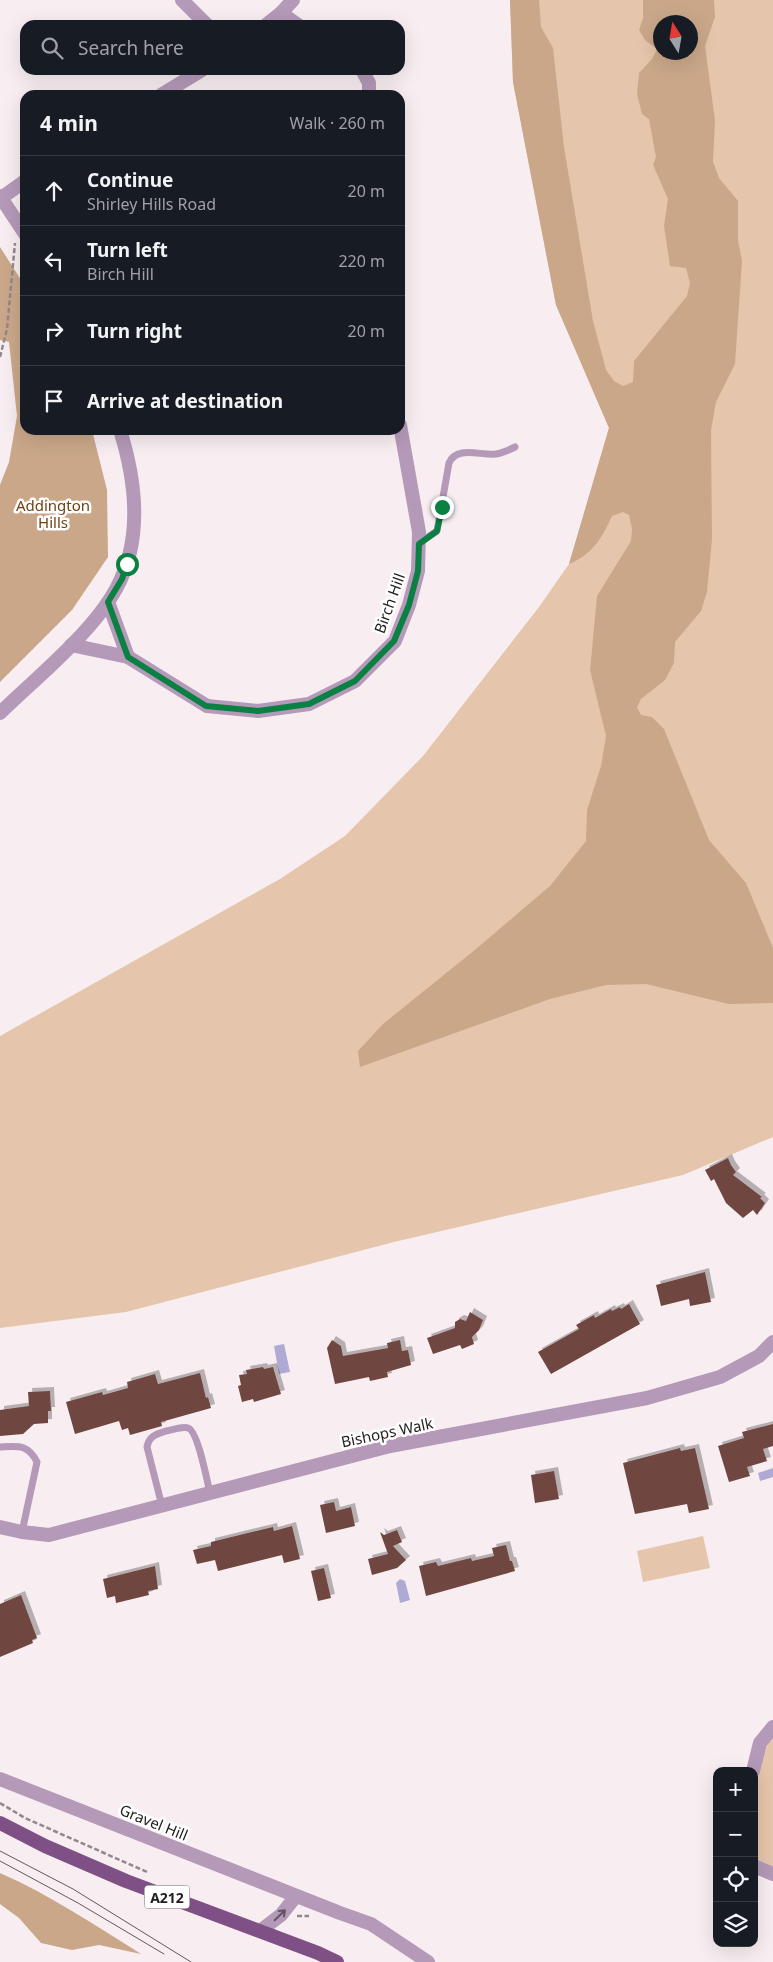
<!DOCTYPE html>
<html lang="en">
<head>
<meta charset="utf-8">
<style>
  body { margin:0; font-family:"Noto Sans",sans-serif; background:#20242c; color:#f1f3f6 }
  .controls { position:absolute; right:15px; bottom:15px; display:grid; overflow:hidden; border-radius:10px; box-shadow:0 5px 20px #0002 }
  .controls button { width:45px; height:45px; display:grid; place-items:center; padding:0; border:0; border-bottom:1px solid #363941; background:#171b24; color:#f1f3f6; font:25px sans-serif }
  .compass { position:absolute; left:653px; top:15px; width:45px; height:45px; border-radius:50%; background:#171b24; box-shadow:0 5px 20px #0002; rotate:349deg }
  .stop { position:absolute; width:15px; height:15px; margin:-11px; border:4px solid #0b8043; border-radius:50%; background:#fff }
  .stop.end { background:#0b8043; border-color:#fff; box-shadow:0 1px 5px #0008 }
  .list { margin:0; padding:0; list-style:none }
  h2 { display:flex; justify-content:space-between; align-items:center; height:65px; margin:0; padding:0 20px; font-size:21px }
  h2 small { font-size:16px; font-weight:400; color:#9ea1a6 }
  .list li { display:grid; grid-template-columns:32px 1fr auto; gap:15px; align-items:center; box-sizing:border-box; height:70px; padding:0 20px; border-top:1px solid #363941 }
  .list b { display:block; font-size:19px; white-space:nowrap }
  .list p { margin:0; font-size:16px; white-space:nowrap; color:#9ea1a6 }
  .list em { font-size:16px; font-style:normal; color:#9ea1a6 }
  .icon { flex:none; width:28px; height:28px; fill:none; stroke:currentColor; stroke-width:2; stroke-linecap:round; stroke-linejoin:round }
  .map { position:relative; flex:none; width:773px; height:1962px; overflow:hidden }
  .search { position:absolute; background:#171b24; box-shadow:0 5px 20px #0002; left:20px; top:20px; width:385px; height:55px; display:flex; align-items:center; gap:12px; box-sizing:border-box; padding:0 18px; border-radius:15px; color:#9ea1a6; font-size:19px }
  .panel { position:absolute; background:#171b24; box-shadow:0 5px 20px #0002; left:20px; top:90px; width:385px; height:345px; border-radius:15px }
  .map>svg:first-child { display:block }
  .green { fill:#e5c5ab; fill-rule:evenodd }
  .forest { fill:#caa789; fill-rule:evenodd }
  .water { fill:#aeaad3 }
  .building { fill:#6f4640; filter:url(#shadow) }
  .lines { fill:none; stroke-linecap:round; stroke-linejoin:round }
  .path { stroke:#90898b; stroke-width:2.5; stroke-dasharray:5 2.5; stroke-linecap:butt }
  .service { stroke:#b499b8; stroke-width:7 }
  .minor { stroke:#b499b8; stroke-width:14 }
  .tertiary { stroke:#b499b8; stroke-width:14 }
  .primary { stroke:#7f5086; stroke-width:14 }
  .tram { stroke:#5f5a5c; stroke-width:1 }
  .oneway { stroke:#625463 }
  .route { stroke:#0b8043; stroke-width:6 }
  .labels { text-anchor:middle; dominant-baseline:central; stroke-width:5; stroke-linejoin:round; paint-order:stroke }
  .shield { fill:#fff; stroke:#626061; stroke-width:1 }
  .shield-label { font-size:14px; font-weight:bold; fill:#1f1c1d }
  .park-label { font-size:15px; fill:#704211; stroke:#fff }
  .street-label { font-size:15px; fill:#1f1c1d; stroke:#fff }
</style>
</head>
<body>
<div class="map">
<svg width="773" height="1962" viewBox="0 0 773 1962">
  <defs>
    <filter id="shadow"><feDropShadow dx="4" dy="-4" stdDeviation="0" flood-color="#0004"/></filter>
  </defs>
  <rect width="100%" height="100%" fill="#f8eef1"/>
  <g class="green">
    <path d="M 510,0 L 773,0 L 773,1137 L 683,1175 L 394,1242 L 126,1312 L 0,1328 L 0,1036 L 280,879 L 345,836 L 423,756 L 539,607 L 569,564 L 609,428 L 556,305 L 513,82 ZM 660,22 L 690,22 L 690,52 L 660,52 Z"/>
    <polygon points="703,1536 710,1568 643,1582 637,1551"/>
    <path d="M 773,1736 L 773,1867 L 754,1858 C 754,1818 749,1771 773,1736 Z"/>
  </g>
  <g class="forest">
    <path d="M 510,0 L 539,0 L 541,27 L 553,48 L 564,147 L 593,321 L 606,370 L 614,381 L 623,386 L 633,382 L 634,361 L 687,296 L 690,283 L 686,268 L 670,266 L 664,226 L 668,199 L 653,165 L 656,157 L 649,119 L 642,114 L 637,94 L 639,73 L 652,59 L 657,49 L 645,40 L 639,30 L 643,18 L 643,0 L 714,0 L 715,17 L 705,46 L 715,120 L 713,162 L 719,178 L 738,201 L 738,240 L 742,261 L 735,364 L 716,402 L 711,430 L 712,539 L 707,592 L 701,611 L 675,642 L 674,663 L 665,680 L 641,699 L 637,707 L 641,715 L 652,717 L 664,729 L 709,840 L 746,883 L 773,948 L 773,1003 L 729,1004 L 646,984 L 606,985 L 550,999 L 360,1067 L 358,1051 L 383,1024 L 476,949 L 550,886 L 586,841 L 587,810 L 601,766 L 606,736 L 590,670 L 597,596 L 631,541 L 632,529 L 629,515 L 623,512 L 612,516 C 602,538 592,555 569,564 L 609,428 L 556,305 L 513,82 ZM 660,22 L 690,22 L 690,52 L 660,52 Z"/>
    <polygon points="0,247 25,286 25,430 92,430 107,490 108,557 72,610 0,682 0,485 9,462 17,416 9,342 0,340"/>
    <path d="M 0,1873 C 50,1895 95,1925 141,1954 L 99,1945 L 72,1950 L 41,1943 L 19,1918 L 0,1904 Z"/>
  </g>
  <g class="water">
    <polygon points="284,1344 290,1372 279,1374 274,1346"/>
    <polygon points="773,1468 773,1477 760,1481 758,1473"/>
    <polygon points="400,1579 405,1581 410,1600 400,1603 396,1583"/>
  </g>
  <g class="building">
    <polygon points="728,1158 731,1165 736,1172 733,1175 762,1197 760,1198 765,1203 757,1215 753,1210 743,1218 726,1203 714,1179 711,1181 705,1170"/>
    <polygon points="705,1272 711,1302 690,1306 689,1299 661,1306 656,1285"/>
    <polygon points="629,1304 640,1324 551,1374 538,1352 579,1329 576,1325 594,1315 595,1318 611,1309 612,1311 620,1307 621,1309"/>
    <polygon points="470,1312 483,1320 479,1330 472,1337 474,1344 462,1349 460,1345 433,1354 427,1338 455,1328 455,1322 460,1319 466,1321"/>
    <polygon points="332,1340 341,1346 343,1356 388,1348 387,1343 400,1340 402,1351 408,1350 411,1365 387,1372 388,1377 370,1381 369,1377 335,1384 327,1348"/>
    <polygon points="263,1367 264,1369 273,1367 281,1394 254,1402 253,1399 242,1402 238,1386 241,1385 239,1375 247,1374 246,1370"/>
    <polygon points="200,1373 206,1398 208,1397 211,1408 161,1422 162,1426 130,1435 128,1428 122,1430 119,1421 75,1434 66,1402 102,1392 103,1395 128,1388 127,1382 155,1374 158,1384"/>
    <polygon points="50,1391 51,1411 48,1411 48,1423 34,1424 23,1434 0,1436 0,1410 29,1406 28,1392"/>
    <polygon points="773,1424 773,1446 763,1449 767,1461 747,1467 750,1476 729,1482 718,1446 744,1438 742,1432"/>
    <polygon points="680,1448 681,1451 695,1448 709,1509 689,1513 687,1504 635,1514 623,1463"/>
    <polygon points="554,1471 559,1499 535,1503 531,1475"/>
    <polygon points="334,1502 336,1511 351,1507 355,1526 326,1533 320,1505"/>
    <polygon points="292,1526 300,1559 284,1563 282,1555 218,1571 215,1560 197,1564 193,1550 211,1546 211,1542 273,1527 274,1531"/>
    <polygon points="397,1530 402,1542 393,1546 406,1560 397,1568 372,1575 368,1559 388,1554 380,1532 384,1535"/>
    <polygon points="506,1545 510,1561 512,1561 515,1571 426,1596 419,1566 436,1562 438,1566 471,1558 472,1561 494,1556 492,1548"/>
    <polygon points="155,1566 158,1589 148,1591 149,1595 116,1603 115,1596 107,1598 103,1579"/>
    <polygon points="324,1568 331,1598 318,1601 311,1571"/>
    <polygon points="21,1595 37,1638 32,1640 33,1643 0,1657 0,1604"/>
  </g>
  <g class="lines">
    <g class="path">
      <polyline points="0,357 7,329 15,243"/>
      <polyline points="0,1803 25,1818 147,1872"/>
      <polyline points="297,1916 309,1916"/>
    </g>
    <g class="service">
      <path d="M 419,543 L 437,531 L 449,463 C 457,445 481,456 496,454 C 503,453 509,450 515,447"/>
      <path d="M 0,1447 C 18,1446 28,1444 37,1462 L 22,1532"/>
      <path d="M 162,1506 L 147,1447 C 149,1436 156,1434 166,1431 C 173,1430 182,1426 188,1428 C 198,1431 207,1481 210,1493"/>
    </g>
    <g class="minor">
      <polyline points="182,0 207,25"/>
      <polyline points="281,13 298,25"/>
      <polyline points="266,25 281,13 293,0"/>
      <polyline points="362,70 369,83 369,95"/>
      <polyline points="161,95 202,70"/>
      <polyline points="1,198 25,181"/>
      <polyline points="108,602 128,657"/>
      <polyline points="71,645 128,657 207,706 258,711 309,704 355,681 395,641 409,605 418,571 419,532 400,425"/>
      <polyline points="0,1527 22,1532 49,1535 390,1446 647,1398 720,1377 759,1356 773,1342"/>
      <polyline points="753,1771 760,1743 773,1727"/>
      <polyline points="0,1779 340,1913 371,1924 428,1962"/>
      <polyline points="754,1866 773,1874"/>
      <polyline points="260,1931 281,1915 296,1896"/>
    </g>
    <g class="tertiary">
      <polyline points="0,196 25,234"/>
      <path d="M 0,713 C 37,677 92,633 116,589 C 143,540 136,481 120,430"/>
    </g>
    <polyline class="primary" points="0,1823 45,1846 126,1881 318,1953 337,1962"/>
    <g class="tram">
      <polyline points="0,1851 73,1889 191,1962"/>
      <polyline points="0,1861 78,1903 164,1954"/>
    </g>
  </g>
  <defs><path id="oneway-shaft" d="M-6 0H5M1.5-3L5.5 0L1.5 3" fill="none" stroke-width="1.6" stroke-linecap="round" stroke-linejoin="round" transform="scale(1.25)"/></defs>
  <use class="oneway" href="#oneway-shaft" transform="translate(280 1915) rotate(-44)"/>
  <g class="lines">
    <polyline class="route" points="127,564 122,579 108,602 128,657 206,706 258,711 309,704 355,681 394,641 409,605 418,571 419,544 437,531 442,507"/>
  </g>
  <g class="labels">
    <rect class="shield" x="144.5" y="1885.5" width="45" height="23" rx="4"/>
    <g class="shield-label">
      <text x="167" y="1897">A212</text>
    </g>
    <g class="park-label">
      <text x="53" y="505">Addington<tspan x="53" dy="17">Hills</tspan></text>
    </g>
    <g class="street-label">
      <text transform="translate(389 603) rotate(-70)">Birch Hill</text>
      <text transform="translate(387 1432) rotate(-12)">Bishops Walk</text>
      <text transform="translate(154 1822) rotate(22)">Gravel Hill</text>
    </g>
  </g>
</svg>
<div class="controls">
<button>+</button>
<button>−</button>
<button><svg class="icon" aria-label="locate" viewBox="0 0 24 24"><circle cx="12" cy="12" r="6"/><path d="M12 2v4M12 18v4M2 12h4M18 12h4"/></svg></button>
<button><svg class="icon" aria-label="layers" viewBox="0 0 24 24"><path d="M12 4l9 5-9 5-9-5zM3 14l9 5 9-5"/></svg></button>
</div>
<svg class="compass" viewBox="-18 -18 36 36"><path d="M0-13l5 13h-10z" fill="#e53935"/><path d="M0 13l5-13h-10z" fill="#9ea1a6"/></svg>
<div class="stop" style="left:127px;top:564px"></div>
<div class="stop end" style="left:442px;top:507px"></div>
<div class="search"><svg class="icon" aria-label="search" viewBox="0 0 24 24"><circle cx="10" cy="10" r="6"/><path d="M15 15l6 6"/></svg>Search here</div>
<section class="panel">
<h2>4 min<small>Walk · 260 m</small></h2>
<ul class="list">
<li><svg class="icon" aria-label="ahead" viewBox="0 0 24 24"><path d="M12 20V5M6 11l6-6 6 6"/></svg><div><b>Continue</b><p>Shirley Hills Road</p></div><em>20 m</em></li>
<li><svg class="icon" aria-label="left" viewBox="0 0 24 24"><path d="M17 20v-9H6M10 6l-5 5 5 5"/></svg><div><b>Turn left</b><p>Birch Hill</p></div><em>220 m</em></li>
<li><svg class="icon" aria-label="right" viewBox="0 0 24 24"><path d="M7 20v-9h11M14 6l5 5-5 5"/></svg><div><b>Turn right</b></div><em>20 m</em></li>
<li><svg class="icon" aria-label="arrive" viewBox="0 0 24 24"><path d="M6 21V4h12l-3 4 3 4H6"/></svg><div><b>Arrive at destination</b></div></li>
</ul>
</section>
</div>
</body>
</html>
